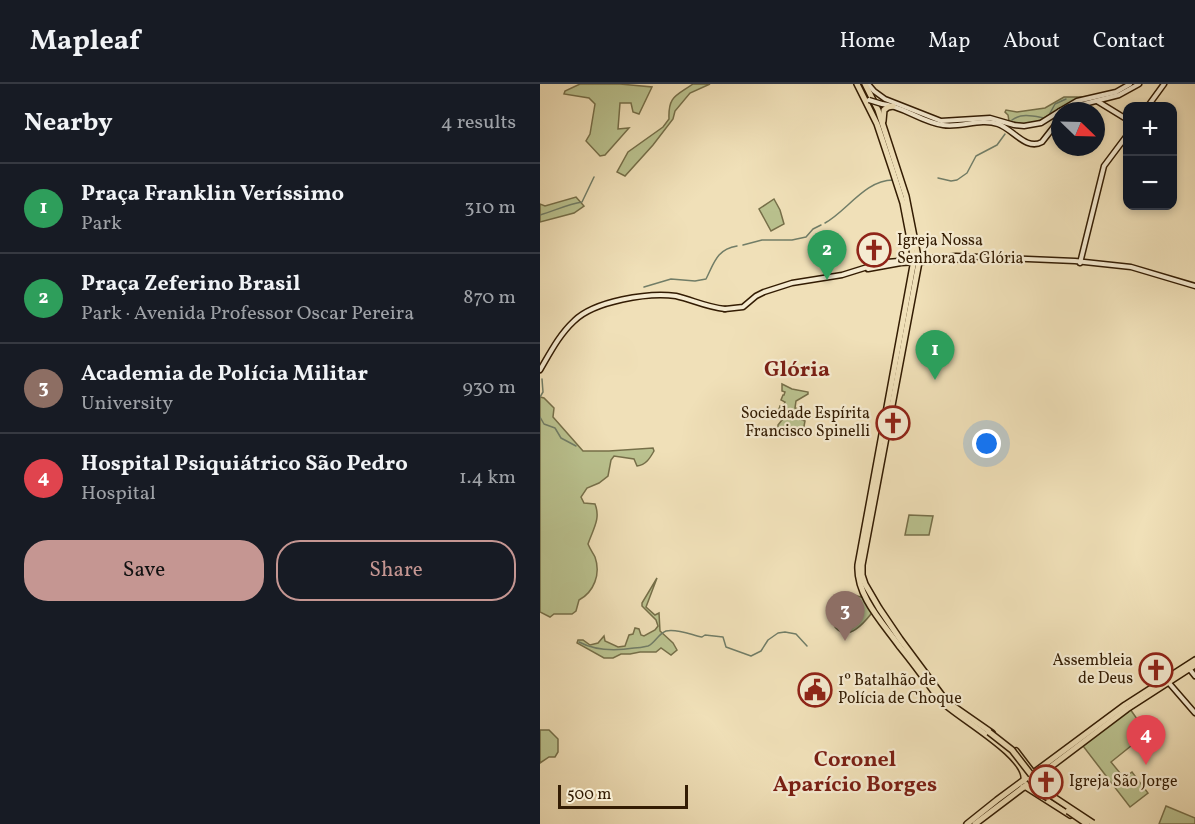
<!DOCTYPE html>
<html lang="en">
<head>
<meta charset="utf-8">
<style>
  body { margin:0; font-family:Vollkorn,serif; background:#242831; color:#f1f3f6 }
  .controls { position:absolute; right:18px; top:18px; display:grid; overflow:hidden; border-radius:12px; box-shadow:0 3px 9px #0003 }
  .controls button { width:54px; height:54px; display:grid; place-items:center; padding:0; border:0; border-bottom:2px solid #363941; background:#171b24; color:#f1f3f6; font:30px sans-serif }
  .compass { position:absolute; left:511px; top:18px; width:54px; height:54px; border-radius:50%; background:#171b24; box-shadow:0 3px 9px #0003; rotate:113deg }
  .scale { position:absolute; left:18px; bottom:15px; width:130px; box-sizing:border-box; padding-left:6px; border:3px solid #331c03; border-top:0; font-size:16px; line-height:21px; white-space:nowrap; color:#331c03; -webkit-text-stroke:4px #f5ebd1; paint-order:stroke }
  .you { position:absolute; left:447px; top:360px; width:21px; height:21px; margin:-15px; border:4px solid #fff; border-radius:50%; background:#1a73e8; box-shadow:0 0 0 9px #1a73e833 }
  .badge { display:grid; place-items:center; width:39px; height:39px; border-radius:50%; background:#c59692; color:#fff; font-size:20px; font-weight:700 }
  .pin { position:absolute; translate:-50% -50px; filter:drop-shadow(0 2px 3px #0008) }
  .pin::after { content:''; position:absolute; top:32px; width:21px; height:18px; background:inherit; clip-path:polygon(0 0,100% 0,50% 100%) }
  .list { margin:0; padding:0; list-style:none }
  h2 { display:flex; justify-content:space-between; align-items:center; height:78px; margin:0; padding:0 24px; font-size:26px }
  h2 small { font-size:20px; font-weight:400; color:#9ea1a6 }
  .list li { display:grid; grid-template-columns:39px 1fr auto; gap:18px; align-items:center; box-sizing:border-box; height:90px; padding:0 24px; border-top:2px solid #363941 }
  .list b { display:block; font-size:22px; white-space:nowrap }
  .list p { margin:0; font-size:20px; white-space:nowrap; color:#9ea1a6 }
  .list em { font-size:20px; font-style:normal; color:#9ea1a6 }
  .actions { display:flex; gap:12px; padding:18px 24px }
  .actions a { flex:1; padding:14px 0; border:2px solid #c59692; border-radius:24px; text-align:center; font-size:21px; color:#c59692 }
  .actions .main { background:#c59692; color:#111 }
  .map { position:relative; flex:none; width:655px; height:740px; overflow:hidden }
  header { display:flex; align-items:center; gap:36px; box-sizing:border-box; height:84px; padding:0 30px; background:#171b24; border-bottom:2px solid #363941 }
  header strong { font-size:28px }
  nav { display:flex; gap:33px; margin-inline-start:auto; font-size:21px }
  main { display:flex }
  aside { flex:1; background:#171b24 }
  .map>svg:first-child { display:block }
  .green { fill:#bac28f; stroke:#766f49; stroke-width:1.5 }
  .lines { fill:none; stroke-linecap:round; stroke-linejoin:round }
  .stream { stroke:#717d67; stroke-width:1.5 }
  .secondary-casing { stroke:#331c03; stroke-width:7 }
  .primary-casing { stroke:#331c03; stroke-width:8 }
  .secondary { stroke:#f5ebd1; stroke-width:4 }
  .primary { stroke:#f0e0b8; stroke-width:5 }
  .secondary-bridge-casing { stroke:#331c03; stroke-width:7; stroke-linecap:butt }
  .primary-bridge-casing { stroke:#331c03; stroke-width:8; stroke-linecap:butt }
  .secondary-bridge { stroke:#f5ebd1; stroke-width:4 }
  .primary-bridge { stroke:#f0e0b8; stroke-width:5 }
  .labels { text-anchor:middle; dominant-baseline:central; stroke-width:4.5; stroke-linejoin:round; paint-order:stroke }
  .poi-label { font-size:16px; fill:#331c03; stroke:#f5ebd1; text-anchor:start }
  .district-label { font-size:22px; font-weight:bold; fill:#7a1f14; stroke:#f5ebd1 }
</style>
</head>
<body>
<header>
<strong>Mapleaf</strong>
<nav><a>Home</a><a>Map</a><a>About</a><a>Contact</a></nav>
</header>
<main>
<aside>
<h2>Nearby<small>4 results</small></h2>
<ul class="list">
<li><span class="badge" style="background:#2e9e5b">1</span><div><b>Praça Franklin Veríssimo</b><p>Park</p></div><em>310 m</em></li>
<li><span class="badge" style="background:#2e9e5b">2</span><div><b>Praça Zeferino Brasil</b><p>Park · Avenida Professor Oscar Pereira</p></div><em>870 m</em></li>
<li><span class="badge" style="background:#8d6e63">3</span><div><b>Academia de Polícia Militar</b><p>University</p></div><em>930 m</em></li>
<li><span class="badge" style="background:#e0444e">4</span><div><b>Hospital Psiquiátrico São Pedro</b><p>Hospital</p></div><em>1.4 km</em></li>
</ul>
<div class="actions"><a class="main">Save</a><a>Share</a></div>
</aside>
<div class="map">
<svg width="655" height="740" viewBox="0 0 655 740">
  <rect width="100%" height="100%" fill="#f0e0b8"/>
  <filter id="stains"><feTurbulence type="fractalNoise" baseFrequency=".00333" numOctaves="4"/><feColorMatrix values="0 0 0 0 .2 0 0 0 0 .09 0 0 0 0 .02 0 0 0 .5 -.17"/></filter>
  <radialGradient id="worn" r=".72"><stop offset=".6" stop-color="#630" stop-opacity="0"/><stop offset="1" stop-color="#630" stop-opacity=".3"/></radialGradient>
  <g class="green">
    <polygon points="40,0 80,0 112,3 99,30 93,28 91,19 80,19 78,45 89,44 65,71 60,72 46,57 50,50 55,20 49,14 24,10 25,7"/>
    <path d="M 153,0 L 170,0 L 150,9 L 135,27 L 133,35 L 113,61 L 85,92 L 77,88 L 88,68 L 123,43 L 129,35 C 128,12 136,12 153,0 Z"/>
    <path d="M 524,13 L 547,13 C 541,15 534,16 528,20 C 508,31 495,46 469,37 L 468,31 L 465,28 L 466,26 L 477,28 L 505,24 Z"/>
    <polygon points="36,113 44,122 34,129 0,138 0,120 5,122"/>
    <polygon points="234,115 240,126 244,140 231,147 219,125"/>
    <polygon points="242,300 252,305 268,308 268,310 256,317 255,324 266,327 266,330 263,333 262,336 265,337 262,353 238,346 238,341 242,336 237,331 240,322 243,323 245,318 241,316 243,311 244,311 245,308 242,307"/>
    <path d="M 0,313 L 4,314 L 14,324 L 13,333 L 43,367 L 69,367 L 113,364 L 114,367 C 110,374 106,381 97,382 L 94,375 L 74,372 L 71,376 L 68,392 L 59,399 L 47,404 L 41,413 L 44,419 L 55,420 C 61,435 53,445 48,460 C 50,465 53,469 55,473 C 61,490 54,508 39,516 L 36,527 L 32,530 L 14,530 L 10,533 L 0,528 Z"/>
    <polygon points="369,431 393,432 389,451 365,451"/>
    <polygon points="117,494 106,523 115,531 119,529 120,547 133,559 137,566 131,571 121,564 116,568 100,568 90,570 81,570 73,574 64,574 37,559 38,556 43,556 50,561 58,559 64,552 65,557 78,563 85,562 89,551 93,550 95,544 99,545 101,551 104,552 115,546 118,542 116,536 102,522 102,519"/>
    <path d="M 317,512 L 325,514 L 332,527 L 331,530 C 324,539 309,556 298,546 C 293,542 293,538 293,532 L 313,514 Z"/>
    <polygon points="590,625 607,649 571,678 584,694 592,688 608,709 590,723 543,662"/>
    <polygon points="0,646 9,646 18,655 18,668 15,673 9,673 0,679"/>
    <polygon points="626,722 655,734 655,740 619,740"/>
  </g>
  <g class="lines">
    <g class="stream">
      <path d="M 472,36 C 481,29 493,32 504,34 L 509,31 L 515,20 L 526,15"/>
      <polyline points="398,94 411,97 417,96 427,89 436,72 457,61 465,50"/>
      <path d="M 0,131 C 14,127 28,120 42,118 L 54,93"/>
      <path d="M 285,139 C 307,127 325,96 353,96"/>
      <polyline points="203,161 222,156 252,156 266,153 273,145 281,141"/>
      <path d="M 104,203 L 131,195 L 155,197 L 166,195 C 174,179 177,165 197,162"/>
      <polyline points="0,313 3,308 2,295"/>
      <polyline points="0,333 4,340 15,344 21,354 36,362"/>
      <path d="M 39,558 C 56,567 75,567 94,564 C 98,564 104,563 108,562 C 115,559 118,550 126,547 C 136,544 152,551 162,553 L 165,551 L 183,553 L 186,563 L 211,572 L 221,567 L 228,556 L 238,549 L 245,548 L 256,550 L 267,562"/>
    </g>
    <g class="secondary-casing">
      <g id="secondary">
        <polyline points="328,0 334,7 345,15 401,37 450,34 474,41 484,42 501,39 520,27"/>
        <polyline points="557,17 588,36"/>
        <path d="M 342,20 C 363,22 381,38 403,41 C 421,44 440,34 458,40 C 473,45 486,67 502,58 L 520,35"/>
        <polyline points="608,22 624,0"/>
        <polyline points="520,27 537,17 576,8 590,0"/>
        <polyline points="527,27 536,22 579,11 599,0"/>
        <polyline points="540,179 564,82 588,50"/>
        <polyline points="328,185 361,179 427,175"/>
        <polyline points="185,225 203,223 216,212 224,208 252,199 302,191 334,181 347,178 416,172 535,177 591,183 655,202"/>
        <path d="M 0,286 C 10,269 19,251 34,237 C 54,217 109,208 136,212 C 153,216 166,223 185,225"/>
        <polyline points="648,583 655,592"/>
        <polyline points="629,599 655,629"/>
      </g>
    </g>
    <g class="primary-casing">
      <g id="primary">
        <path d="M 317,0 L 337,40 L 352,85 L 363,119 L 374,176 L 318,481 C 316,512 343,539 360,563 C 374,580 387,598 400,616 C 416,633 489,672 484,697"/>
        <polyline points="325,0 338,26 366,112 379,178 322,481 322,491 325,500 339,524 360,555 406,617 452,649"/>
        <polyline points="343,37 344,26 348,23 353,22"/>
        <polyline points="476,667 492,688"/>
        <polyline points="498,693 510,709"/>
        <polyline points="483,703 486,703 530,731"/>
        <polyline points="427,740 457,716 585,621 655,576"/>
        <polyline points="435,740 587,625 655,581"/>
      </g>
    </g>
    <use href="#secondary" class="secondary"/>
    <use href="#primary" class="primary"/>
    <g class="secondary-bridge-casing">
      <polyline id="secondary-bridge" points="329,16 342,20"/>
    </g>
    <g class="primary-bridge-casing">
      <g id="primary-bridge">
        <polyline points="449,648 472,666 503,706 553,739"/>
        <polyline points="490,695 500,709 508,714"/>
        <polyline points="528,727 547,740"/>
      </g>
    </g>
    <use href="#secondary-bridge" class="secondary-bridge"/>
    <use href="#primary-bridge" class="primary-bridge"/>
  </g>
  <defs>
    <g id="church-ring" transform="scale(1.725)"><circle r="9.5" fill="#f5ebd1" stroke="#8f2418" stroke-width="1.5"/><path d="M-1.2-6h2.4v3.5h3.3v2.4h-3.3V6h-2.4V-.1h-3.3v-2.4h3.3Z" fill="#8f2418"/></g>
    <g id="civic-ring" transform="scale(1.725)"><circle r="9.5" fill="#f5ebd1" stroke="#8f2418" stroke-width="1.5"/><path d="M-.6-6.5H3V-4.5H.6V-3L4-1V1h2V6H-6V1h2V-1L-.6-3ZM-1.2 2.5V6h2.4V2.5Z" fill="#8f2418"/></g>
  </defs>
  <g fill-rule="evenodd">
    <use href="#church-ring" x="334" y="166"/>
    <use href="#church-ring" x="353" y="339"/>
    <use href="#church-ring" x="616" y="586"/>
    <use href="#civic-ring" x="275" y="606"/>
    <use href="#church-ring" x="506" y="698"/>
  </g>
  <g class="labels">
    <g class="poi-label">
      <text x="357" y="157">Igreja Nossa<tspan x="357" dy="18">Senhora da Glória</tspan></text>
      <text x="330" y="330" text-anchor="end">Sociedade Espírita<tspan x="330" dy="18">Francisco Spinelli</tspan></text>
      <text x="593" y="577" text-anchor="end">Assembleia<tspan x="593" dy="18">de Deus</tspan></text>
      <text x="298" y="597">1º Batalhão de<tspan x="298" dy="18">Polícia de Choque</tspan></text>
      <text x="529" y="698">Igreja São Jorge</text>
    </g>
    <g class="district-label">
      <text x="257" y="286">Glória</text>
      <text x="315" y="676">Coronel<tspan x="315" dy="25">Aparício Borges</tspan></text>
    </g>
  </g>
  <rect width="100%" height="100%" filter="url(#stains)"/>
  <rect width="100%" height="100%" fill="url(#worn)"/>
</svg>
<div class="controls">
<button>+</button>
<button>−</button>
</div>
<svg class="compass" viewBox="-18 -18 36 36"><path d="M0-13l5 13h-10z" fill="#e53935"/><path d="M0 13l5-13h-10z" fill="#9ea1a6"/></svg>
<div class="scale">500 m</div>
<div class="you"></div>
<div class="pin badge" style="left:395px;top:296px;background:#2e9e5b">1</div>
<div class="pin badge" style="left:287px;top:196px;background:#2e9e5b">2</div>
<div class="pin badge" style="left:305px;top:557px;background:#8d6e63">3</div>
<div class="pin badge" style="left:606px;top:681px;background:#e0444e">4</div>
</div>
</main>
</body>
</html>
